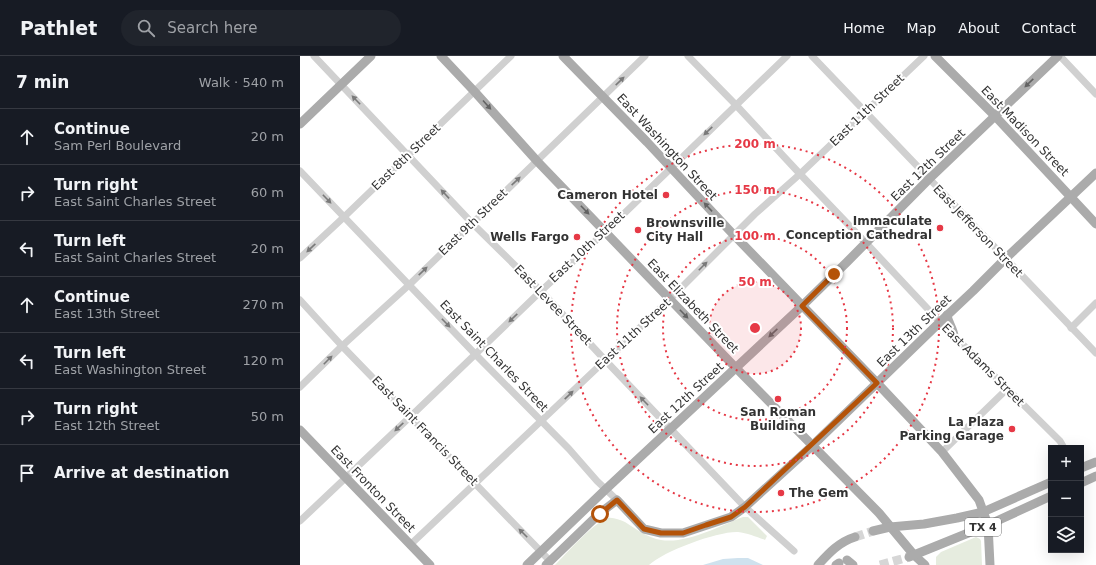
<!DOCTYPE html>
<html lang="en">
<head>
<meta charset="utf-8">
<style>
  body { margin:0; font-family:"DejaVu Sans",sans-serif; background:#20242c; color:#f1f3f6 }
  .controls { position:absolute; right:12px; bottom:12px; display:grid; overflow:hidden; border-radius:0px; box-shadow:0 4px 16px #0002 }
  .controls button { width:36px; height:36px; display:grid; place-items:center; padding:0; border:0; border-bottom:1px solid #363941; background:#171b24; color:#f1f3f6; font:20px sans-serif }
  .stop { position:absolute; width:12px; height:12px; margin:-9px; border:3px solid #b45309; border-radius:50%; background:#fff }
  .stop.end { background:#b45309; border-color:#fff; box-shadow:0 1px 4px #0008 }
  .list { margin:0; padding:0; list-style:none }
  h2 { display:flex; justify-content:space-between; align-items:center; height:52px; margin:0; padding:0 16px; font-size:17px }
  h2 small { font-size:13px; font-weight:400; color:#9ea1a6 }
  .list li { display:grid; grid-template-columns:26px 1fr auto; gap:12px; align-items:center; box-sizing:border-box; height:56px; padding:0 16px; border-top:1px solid #363941 }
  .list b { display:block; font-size:15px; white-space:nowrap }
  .list p { margin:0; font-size:13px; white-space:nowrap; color:#9ea1a6 }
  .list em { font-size:13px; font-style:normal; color:#9ea1a6 }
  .icon { flex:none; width:22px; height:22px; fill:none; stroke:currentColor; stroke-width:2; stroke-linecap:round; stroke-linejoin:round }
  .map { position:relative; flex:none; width:796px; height:509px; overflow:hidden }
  header { display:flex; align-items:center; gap:24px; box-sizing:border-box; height:56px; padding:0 20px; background:#171b24; border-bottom:1px solid #363941 }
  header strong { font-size:19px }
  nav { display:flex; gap:22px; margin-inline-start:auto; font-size:14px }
  .search { width:280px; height:36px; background:#20242c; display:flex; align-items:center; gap:10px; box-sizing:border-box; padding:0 14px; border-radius:22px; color:#9ea1a6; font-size:15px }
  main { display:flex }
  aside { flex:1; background:#171b24 }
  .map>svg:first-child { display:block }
  .green { fill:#e6ecdf }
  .water { fill:#cfe2ee }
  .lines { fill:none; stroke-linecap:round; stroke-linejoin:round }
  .major-tunnel { stroke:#d6d6d6; stroke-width:9; stroke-dasharray:9 4.5; stroke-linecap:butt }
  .minor { stroke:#d0d0d0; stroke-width:7 }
  .major { stroke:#ababab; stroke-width:9 }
  .oneway { fill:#7a7a7a }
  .oneway2 { fill:#636363 }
  .route { stroke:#b45309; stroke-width:5 }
  .ring { fill:none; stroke:#e63946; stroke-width:2; stroke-dasharray:2 4 }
  .poi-dot { fill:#e63946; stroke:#fff; stroke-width:1.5 }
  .labels { text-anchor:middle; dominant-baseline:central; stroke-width:4; stroke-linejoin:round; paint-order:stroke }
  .shield { fill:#fff; stroke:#707070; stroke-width:1 }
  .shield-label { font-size:11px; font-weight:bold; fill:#333 }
  .street-label { font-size:12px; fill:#333; stroke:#fff }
  .poi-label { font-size:12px; font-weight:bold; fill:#333; stroke:#fff; text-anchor:end }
  .centre { fill:#e63946; stroke:#fff; stroke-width:2 }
  .ring-label { font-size:12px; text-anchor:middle; font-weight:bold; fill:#e63946; stroke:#fff; stroke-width:4; stroke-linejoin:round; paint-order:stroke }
</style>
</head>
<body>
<header>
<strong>Pathlet</strong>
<div class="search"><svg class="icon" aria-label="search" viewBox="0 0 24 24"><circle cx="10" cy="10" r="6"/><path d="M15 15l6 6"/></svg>Search here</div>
<nav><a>Home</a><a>Map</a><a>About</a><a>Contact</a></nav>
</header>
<main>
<aside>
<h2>7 min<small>Walk · 540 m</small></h2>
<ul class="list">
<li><svg class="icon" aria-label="ahead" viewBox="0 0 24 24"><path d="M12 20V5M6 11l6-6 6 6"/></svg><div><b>Continue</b><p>Sam Perl Boulevard</p></div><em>20 m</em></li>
<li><svg class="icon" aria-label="right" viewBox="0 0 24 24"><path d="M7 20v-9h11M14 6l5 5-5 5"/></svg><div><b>Turn right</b><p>East Saint Charles Street</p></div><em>60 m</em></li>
<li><svg class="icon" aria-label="left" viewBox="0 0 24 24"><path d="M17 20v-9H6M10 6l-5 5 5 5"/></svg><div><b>Turn left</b><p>East Saint Charles Street</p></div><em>20 m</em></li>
<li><svg class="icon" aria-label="ahead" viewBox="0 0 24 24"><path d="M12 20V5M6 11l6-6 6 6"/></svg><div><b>Continue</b><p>East 13th Street</p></div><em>270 m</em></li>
<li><svg class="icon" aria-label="left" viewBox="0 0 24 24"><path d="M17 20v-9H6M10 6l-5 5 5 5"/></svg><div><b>Turn left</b><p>East Washington Street</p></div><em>120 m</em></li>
<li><svg class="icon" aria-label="right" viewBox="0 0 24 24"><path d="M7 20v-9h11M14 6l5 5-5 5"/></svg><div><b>Turn right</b><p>East 12th Street</p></div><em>50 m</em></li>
<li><svg class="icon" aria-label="arrive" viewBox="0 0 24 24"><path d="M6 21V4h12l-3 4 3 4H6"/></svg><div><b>Arrive at destination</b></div></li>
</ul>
</aside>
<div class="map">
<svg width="796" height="509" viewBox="0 0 796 509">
  <rect width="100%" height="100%" fill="#fff"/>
  <g class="green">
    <path d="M 443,461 L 448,461 L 467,480 L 465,484 C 457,481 447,477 438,476 C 418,475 364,495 349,509 L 255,509 C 266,498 294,466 308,462 C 313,461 320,464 325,466 C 336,473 348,482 361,484 C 387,488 420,470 443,461 Z"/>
    <polygon points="676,481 680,483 681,485 682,509 636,509 636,501 641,496"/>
  </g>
  <polygon class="water" points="438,502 448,502 463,509 403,509 423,503"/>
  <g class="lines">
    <g class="major-tunnel">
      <polyline points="555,481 573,475"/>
      <polyline points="580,509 609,501"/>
    </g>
    <g class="minor">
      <polyline points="14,0 172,167 241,235 305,304 445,451 494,495"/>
      <polyline points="388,0 435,48 500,118 566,187 640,266 760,385 764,392"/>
      <polyline points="512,0 796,297"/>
      <polyline points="760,0 796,38"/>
      <polyline points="0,115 178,301 269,393 297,425 317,444"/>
      <polyline points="0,202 44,161 211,0"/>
      <polyline points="0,244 42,290 250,505"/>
      <polyline points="771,272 796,247"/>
      <polyline points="0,331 42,290 109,229 345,0"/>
      <polyline points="642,396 707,333"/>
      <polyline points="0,465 111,360 241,235 305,176 487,0"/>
      <polyline points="110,489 370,243 455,158 500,118 624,0"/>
    </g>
    <g class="major">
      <polyline points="141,0 174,35 237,105 435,311 579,457 614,499 625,509"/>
      <polyline points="263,0 347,86 431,176 577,327 642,396 679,444 688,469 690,509"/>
      <polyline points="635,0 695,60 796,168"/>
      <polyline points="0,68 71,0"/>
      <path d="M 647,259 C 648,267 653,272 654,280"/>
      <polyline points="0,374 130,509"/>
      <polyline points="781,412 796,406"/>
      <polyline points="781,427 796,420"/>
      <polyline points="573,475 590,471 624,468 657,462 683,456 751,426"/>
      <polyline points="609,501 688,469 751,440"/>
      <polyline points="547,504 553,509"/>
      <polyline points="227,509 306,433 502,250 547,206 629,123 758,0"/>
      <polyline points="246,509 300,457 317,444 344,473 361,477 383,477 431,461 445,451 512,390 640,266 673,235 705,203 796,117"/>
      <path d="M 518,509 C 529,497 539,486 555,481"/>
      <polyline points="536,509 539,507"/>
    </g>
  </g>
  <defs><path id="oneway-solid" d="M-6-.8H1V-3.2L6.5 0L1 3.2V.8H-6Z"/></defs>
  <g class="oneway">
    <use href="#oneway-solid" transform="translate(320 25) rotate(-44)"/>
    <use href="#oneway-solid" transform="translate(56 44) rotate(-134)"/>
    <use href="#oneway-solid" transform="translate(408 75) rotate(136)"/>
    <use href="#oneway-solid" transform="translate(216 125) rotate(-43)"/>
    <use href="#oneway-solid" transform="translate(145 138) rotate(-133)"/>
    <use href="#oneway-solid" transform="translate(27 143) rotate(46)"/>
    <use href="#oneway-solid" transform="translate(11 192) rotate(137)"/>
    <use href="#oneway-solid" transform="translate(403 210) rotate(-45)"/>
    <use href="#oneway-solid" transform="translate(123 215) rotate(-44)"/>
    <use href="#oneway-solid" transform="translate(213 262) rotate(136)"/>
    <use href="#oneway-solid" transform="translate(146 267) rotate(46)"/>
    <use href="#oneway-solid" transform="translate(28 304) rotate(-45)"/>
    <use href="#oneway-solid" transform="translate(269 339) rotate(-44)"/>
    <use href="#oneway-solid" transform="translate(344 345) rotate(-134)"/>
    <use href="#oneway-solid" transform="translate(99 371) rotate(137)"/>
    <use href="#oneway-solid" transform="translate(223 477) rotate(-135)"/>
  </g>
  <g class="oneway2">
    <use href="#oneway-solid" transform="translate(729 27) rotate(136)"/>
    <use href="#oneway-solid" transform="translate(187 49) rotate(48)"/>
    <use href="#oneway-solid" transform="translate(408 151) rotate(-133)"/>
    <use href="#oneway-solid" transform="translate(285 154) rotate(46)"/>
    <use href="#oneway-solid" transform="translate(384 258) rotate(46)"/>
    <use href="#oneway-solid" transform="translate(473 277) rotate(137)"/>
  </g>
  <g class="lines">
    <polyline class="route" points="300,458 317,444 344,473 361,477 383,477 406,469 431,461 445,451 577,327 502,250 534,218"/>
  </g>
  <circle cx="455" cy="272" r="46" fill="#e63946" fill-opacity=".12"/>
  <g class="ring">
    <circle cx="455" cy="272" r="46"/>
    <circle cx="455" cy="272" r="92"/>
    <circle cx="455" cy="272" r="138"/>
    <circle cx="455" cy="272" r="184"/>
  </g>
  <g class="poi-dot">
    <circle cx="366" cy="139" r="4"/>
    <circle cx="640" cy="172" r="4"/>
    <circle cx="338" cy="174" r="4"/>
    <circle cx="277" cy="181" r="4"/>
    <circle cx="478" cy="343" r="4"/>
    <circle cx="712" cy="373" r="4"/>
    <circle cx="481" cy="437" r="4"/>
  </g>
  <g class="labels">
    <rect class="shield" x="665" y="462" width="36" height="18" rx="3"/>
    <g class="shield-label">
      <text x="683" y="471">TX 4</text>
    </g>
    <g class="street-label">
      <text transform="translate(567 54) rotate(-44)">East 11th Street</text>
      <text transform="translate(725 75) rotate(46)">East Madison Street</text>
      <text transform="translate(367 91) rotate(47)">East Washington Street</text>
      <text transform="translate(106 101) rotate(-44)">East 8th Street</text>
      <text transform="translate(628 109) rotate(-44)">East 12th Street</text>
      <text transform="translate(173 166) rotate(-44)">East 9th Street</text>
      <text transform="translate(678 175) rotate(46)">East Jefferson Street</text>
      <text transform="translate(287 191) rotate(-43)">East 10th Street</text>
      <text transform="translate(253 249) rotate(46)">East Levee Street</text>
      <text transform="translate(393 250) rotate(46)">East Elizabeth Street</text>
      <text transform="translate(614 275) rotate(-44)">East 13th Street</text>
      <text transform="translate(333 278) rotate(-43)">East 11th Street</text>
      <text transform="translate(194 300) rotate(46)">East Saint Charles Street</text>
      <text transform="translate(683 309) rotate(45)">East Adams Street</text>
      <text transform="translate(386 342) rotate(-43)">East 12th Street</text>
      <text transform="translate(125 375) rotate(46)">East Saint Francis Street</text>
      <text transform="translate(73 433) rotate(46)">East Fronton Street</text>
    </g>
    <g class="poi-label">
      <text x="358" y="139">Cameron Hotel</text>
      <text x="632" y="165">Immaculate<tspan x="632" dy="14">Conception Cathedral</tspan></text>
      <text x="346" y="167" text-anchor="start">Brownsville<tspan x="346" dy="14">City Hall</tspan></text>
      <text x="269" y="181">Wells Fargo</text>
      <text x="478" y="356" text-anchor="middle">San Roman<tspan x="478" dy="14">Building</tspan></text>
      <text x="704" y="366">La Plaza<tspan x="704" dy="14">Parking Garage</tspan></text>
      <text x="489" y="437" text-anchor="start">The Gem</text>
    </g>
  </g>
  <circle cx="455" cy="272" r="6" class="centre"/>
  <g class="ring-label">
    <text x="455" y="92">200 m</text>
    <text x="455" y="138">150 m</text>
    <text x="455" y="184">100 m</text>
    <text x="455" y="230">50 m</text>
  </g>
</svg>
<div class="controls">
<button>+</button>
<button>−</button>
<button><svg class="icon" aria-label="layers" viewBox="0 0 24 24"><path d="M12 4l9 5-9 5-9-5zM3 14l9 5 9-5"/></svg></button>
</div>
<div class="stop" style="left:300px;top:458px"></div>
<div class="stop end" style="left:534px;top:218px"></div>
</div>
</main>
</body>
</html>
